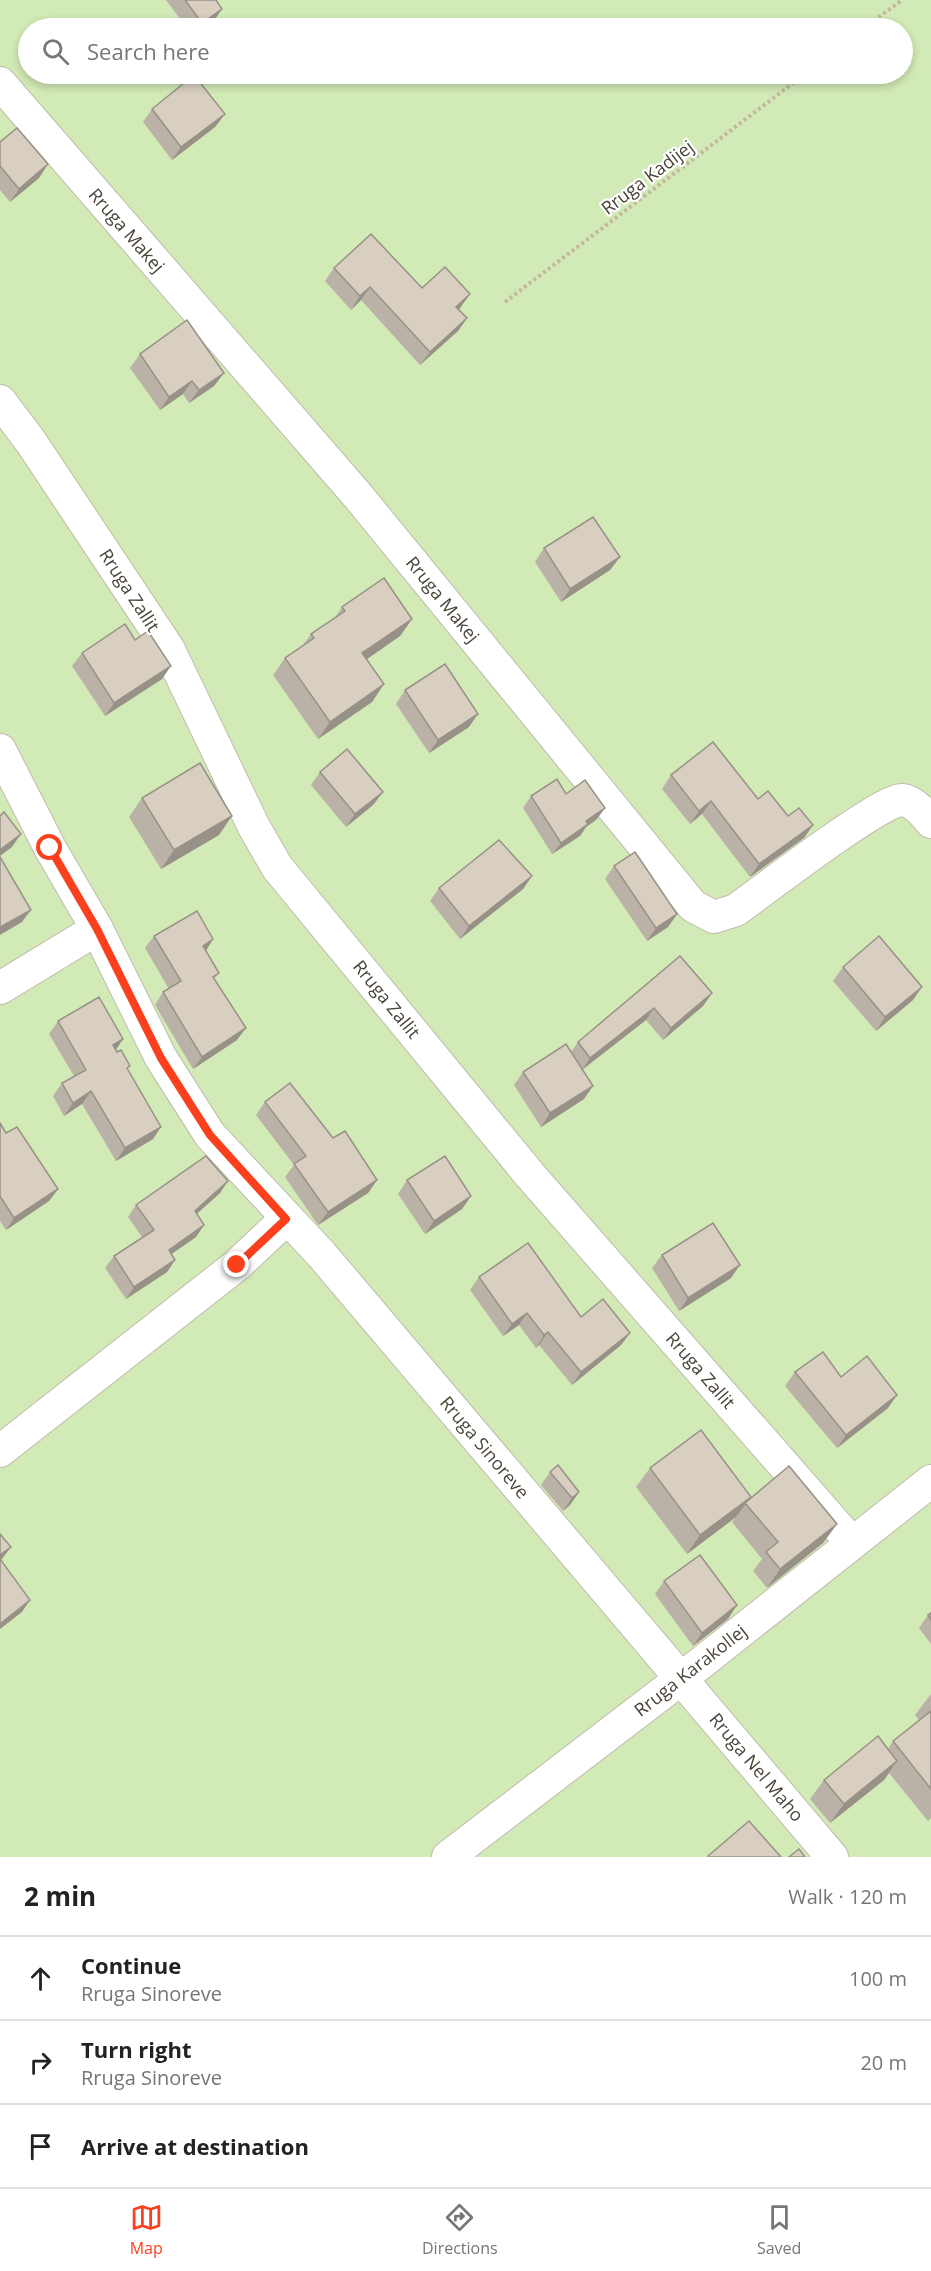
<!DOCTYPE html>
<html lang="en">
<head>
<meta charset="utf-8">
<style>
  body { margin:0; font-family:"Open Sans",sans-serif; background:#f2f2f2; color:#222 }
  .stop { position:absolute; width:18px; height:18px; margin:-14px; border:4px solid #fc3f1d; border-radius:50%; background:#fff }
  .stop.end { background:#fc3f1d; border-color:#fff; box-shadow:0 2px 6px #0008 }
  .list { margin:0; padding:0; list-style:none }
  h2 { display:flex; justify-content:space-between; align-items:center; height:78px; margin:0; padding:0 24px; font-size:26px }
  h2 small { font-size:20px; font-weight:400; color:#767676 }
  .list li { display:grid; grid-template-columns:39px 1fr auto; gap:18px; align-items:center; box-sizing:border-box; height:84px; padding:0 24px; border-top:2px solid #e0e0e0 }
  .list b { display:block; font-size:22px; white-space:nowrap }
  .list p { margin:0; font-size:20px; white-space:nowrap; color:#767676 }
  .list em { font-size:20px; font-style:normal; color:#767676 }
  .icon { flex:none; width:33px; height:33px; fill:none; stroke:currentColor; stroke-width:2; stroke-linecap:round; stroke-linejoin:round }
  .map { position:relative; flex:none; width:931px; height:1857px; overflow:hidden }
  .search { position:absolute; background:#fff; box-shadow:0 3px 9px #0003; left:18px; right:18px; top:18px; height:66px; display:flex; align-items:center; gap:15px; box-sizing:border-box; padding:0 21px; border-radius:33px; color:#767676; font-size:22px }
  .sheet { height:330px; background:#fff }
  nav { display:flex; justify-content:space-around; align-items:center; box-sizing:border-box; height:84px; border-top:2px solid #e0e0e0; background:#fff; font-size:16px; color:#767676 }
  nav a { display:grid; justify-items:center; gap:3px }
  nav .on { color:#fc3f1d }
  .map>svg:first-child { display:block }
  .green { fill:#d2eab5; fill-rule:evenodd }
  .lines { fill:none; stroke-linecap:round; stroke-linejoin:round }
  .minor-casing { stroke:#c2bbae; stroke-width:34 }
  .path { stroke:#c4b79f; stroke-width:4; stroke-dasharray:3 3; stroke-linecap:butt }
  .minor { stroke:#fff; stroke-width:32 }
  .wall { fill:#bab2a6 }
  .shaded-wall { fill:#979187 }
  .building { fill:#d8cfc1; stroke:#979187; stroke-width:1.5 }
  .route { stroke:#fc3f1d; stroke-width:8 }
  .labels { text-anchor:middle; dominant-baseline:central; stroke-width:4.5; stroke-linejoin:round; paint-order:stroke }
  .street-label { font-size:18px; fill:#4b4439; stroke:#fff }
</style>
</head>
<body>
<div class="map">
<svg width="931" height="1857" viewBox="0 0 931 1857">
  <rect width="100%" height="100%" fill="#f6f3ec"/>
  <path class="green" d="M 0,0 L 931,0 L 931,1857 L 0,1857 ZM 28,28 L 902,28 L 902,74 L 28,74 Z"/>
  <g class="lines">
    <g class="minor-casing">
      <g id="minor">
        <path d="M 0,83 L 358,496 L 693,906 L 714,917 L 736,910 C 760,893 883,798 902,800 C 913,801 924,813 931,822"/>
        <polyline points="0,401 31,442 168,648 254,827 277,867 530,1175 852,1543"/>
        <polyline points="0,750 50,848 97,929 161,1058 210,1135 322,1255 832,1857"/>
        <polyline points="0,988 97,929"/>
        <polyline points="0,1451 237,1265 286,1219"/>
        <polyline points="448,1857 682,1678 931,1481"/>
      </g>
    </g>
    <g class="path">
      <polyline points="864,28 902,0"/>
      <polyline points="505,302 805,74"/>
    </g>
    <use href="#minor" class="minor"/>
  </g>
  <g class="wall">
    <polygon points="166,0 216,0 222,9 213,22 204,28 187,28"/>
    <polygon points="152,109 225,114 215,127 172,160 143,122"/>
    <polygon points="0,142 48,164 39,178 10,202 0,190"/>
    <polygon points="334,268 422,288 470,294 459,309 467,318 458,331 420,365 361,300 351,310 325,281"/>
    <polygon points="140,354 214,386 189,403 183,394 160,410 130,368"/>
    <polygon points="544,548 620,557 610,570 561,602 535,562"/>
    <polygon points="342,607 412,619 400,636 367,659 384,684 372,702 318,739 273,675 285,658 303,645 311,634 334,619"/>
    <polygon points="135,640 162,679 105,716 72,666 82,653"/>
    <polygon points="405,690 469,727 429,753 396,704"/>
    <polygon points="320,772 383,792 373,805 346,827 311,785"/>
    <polygon points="671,775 758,799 788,816 813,825 804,838 750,877 702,814 690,824 662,789"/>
    <polygon points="566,794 605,808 596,820 586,827 580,836 552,854 523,808 531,796"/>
    <polygon points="142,798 219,835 161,869 129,817"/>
    <polygon points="614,866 677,914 668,927 647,941 605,879"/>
    <polygon points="532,876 523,889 460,939 430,901 439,888"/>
    <polygon points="154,936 213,939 206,951 219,973 214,979 237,1040 193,1069 155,1005 163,992 169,989 145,948"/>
    <polygon points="680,956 712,993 703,1006 663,1040 646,1020 582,1069 584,1099 541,1127 514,1085 523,1072 571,1052 578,1042"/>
    <polygon points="843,967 913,1000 876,1031 833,981"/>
    <polygon points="58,1021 123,1039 116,1050 130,1066 127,1069 153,1139 116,1161 82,1104 64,1116 53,1096 62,1083 74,1076 49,1034"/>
    <polygon points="265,1102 333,1138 377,1180 368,1193 318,1225 285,1177 294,1165 256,1115"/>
    <polygon points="0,1123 6,1133 58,1189 49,1201 6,1230 0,1221"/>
    <polygon points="407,1180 471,1196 462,1209 425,1234 398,1194"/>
    <polygon points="220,1193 197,1214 204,1225 196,1237 171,1254 175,1260 167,1272 126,1299 105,1268 114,1256 142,1237 128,1217 136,1205"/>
    <polygon points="662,1255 731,1278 679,1311 652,1268"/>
    <polygon points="479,1277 581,1317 630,1333 621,1345 572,1385 539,1345 536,1348 519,1325 503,1336 470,1290"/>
    <polygon points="795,1372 888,1408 837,1448 785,1386"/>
    <polygon points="650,1468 751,1497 747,1502 837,1524 823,1543 767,1588 753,1571 762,1559 732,1522 736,1517 687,1554 636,1487"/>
    <polygon points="550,1472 579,1492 570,1505 563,1511 541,1485"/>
    <polygon points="664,1581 728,1619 693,1646 655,1594"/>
    <polygon points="931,1613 931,1644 919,1628 928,1615"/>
    <polygon points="931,1694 931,1818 928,1821 889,1773 884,1780 830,1823 810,1799 824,1780 888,1749 893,1741 919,1720 915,1715"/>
  </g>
  <g class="shaded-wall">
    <polygon points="222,9 213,22 204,28 198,28 202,23"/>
    <polygon points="225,114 215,127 172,160 181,147"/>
    <polygon points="48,164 39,178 10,202 19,189"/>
    <polygon points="370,287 361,300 351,310 360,296"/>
    <polygon points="470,294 460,308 447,320 456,307"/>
    <polygon points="467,318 458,331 420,365 430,352"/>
    <polygon points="224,373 214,386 189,403 199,390"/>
    <polygon points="192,381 183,394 160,410 169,397"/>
    <polygon points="620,557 610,570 561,602 570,589"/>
    <polygon points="412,619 400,636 350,671 362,653"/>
    <polygon points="171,666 162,679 105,716 114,703"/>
    <polygon points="384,684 372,702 318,739 330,722"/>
    <polygon points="478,714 469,727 429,753 438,740"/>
    <polygon points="383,792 373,805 346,827 355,814"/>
    <polygon points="711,801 702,814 690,824 699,811"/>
    <polygon points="605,808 596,820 586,827 580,836 552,854 561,843 586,821"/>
    <polygon points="232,816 219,835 161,869 174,850"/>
    <polygon points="813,825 804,838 750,877 759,864"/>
    <polygon points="21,834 12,847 0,856 0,850"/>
    <polygon points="532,876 523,889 460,939 469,926"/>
    <polygon points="31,910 22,922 0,935 0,927"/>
    <polygon points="677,914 668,927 647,941 656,928"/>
    <polygon points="213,939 205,952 203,946"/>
    <polygon points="922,987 913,1000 876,1031 885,1017"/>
    <polygon points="712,993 703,1006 663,1040 671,1028"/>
    <polygon points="654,1008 646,1020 582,1070 590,1058"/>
    <polygon points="246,1028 237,1040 193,1069 202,1057"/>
    <polygon points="123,1039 115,1051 113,1045"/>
    <polygon points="593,1086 584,1099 541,1127 550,1113"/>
    <polygon points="91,1091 82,1104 64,1116 73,1103"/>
    <polygon points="161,1127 153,1139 116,1161 125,1148"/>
    <polygon points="377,1180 368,1193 318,1225 328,1212"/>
    <polygon points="228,1181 220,1193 186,1223 195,1211"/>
    <polygon points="58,1189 49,1201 6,1230 14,1218"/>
    <polygon points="471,1196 462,1209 425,1234 434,1221"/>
    <polygon points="204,1225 196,1237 160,1262 169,1250"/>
    <polygon points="175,1260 167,1272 126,1299 134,1287"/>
    <polygon points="740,1265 731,1278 679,1311 688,1298"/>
    <polygon points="527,1313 519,1325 503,1336 512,1324"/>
    <polygon points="548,1332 539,1345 536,1348 544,1335"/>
    <polygon points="630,1333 621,1345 572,1385 581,1372"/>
    <polygon points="897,1395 888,1408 837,1448 846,1435"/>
    <polygon points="579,1492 570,1505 563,1511 572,1498"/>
    <polygon points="751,1497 736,1517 687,1554 700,1535"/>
    <polygon points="837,1524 823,1543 767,1588 780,1569"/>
    <polygon points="11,1547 2,1559 0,1561 0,1555"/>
    <polygon points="30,1600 22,1612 0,1629 0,1624"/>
    <polygon points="737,1605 728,1619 693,1646 702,1633"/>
    <polygon points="897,1761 884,1780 830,1823 844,1804"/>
  </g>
  <g class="building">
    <polygon points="185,0 216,0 222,9 202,23"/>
    <polygon points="194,75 225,114 181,147 152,109"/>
    <polygon points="17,128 48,164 19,189 0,166 0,142"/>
    <polygon points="371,234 422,288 445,267 470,294 456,307 467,318 430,352 370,287 360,296 334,268"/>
    <polygon points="187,320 224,373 199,390 192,381 169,397 140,354"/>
    <polygon points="593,517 620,557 570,589 544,548"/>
    <polygon points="384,578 412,619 362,653 384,684 330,722 285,658 314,638 311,634 345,611 342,607"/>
    <polygon points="125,624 135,640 148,631 171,666 114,703 82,653"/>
    <polygon points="445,664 478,714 438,740 405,690"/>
    <polygon points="713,742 758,799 768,791 788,816 799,808 813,825 759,864 711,801 699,811 671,775"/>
    <polygon points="347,749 383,792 355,814 320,772"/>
    <polygon points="200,763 232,816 174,850 142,798"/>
    <polygon points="557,779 566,794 585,780 605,808 586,821 588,824 561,843 531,796"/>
    <polygon points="4,812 21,834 0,850 0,816"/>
    <polygon points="499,840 532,876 469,926 439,888"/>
    <polygon points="635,852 677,914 656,928 614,866"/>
    <polygon points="0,857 31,910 0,927"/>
    <polygon points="197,911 213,939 203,946 219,973 213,977 246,1028 202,1057 163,992 181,981 154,936"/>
    <polygon points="879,936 922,987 885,1017 843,967"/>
    <polygon points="680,956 712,993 671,1028 654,1008 590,1058 578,1042"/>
    <polygon points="99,997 123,1039 113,1045 117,1052 121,1050 130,1066 127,1068 161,1127 125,1148 91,1091 73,1103 62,1083 86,1070 58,1021"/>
    <polygon points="566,1044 593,1086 550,1113 523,1072"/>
    <polygon points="290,1083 333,1138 345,1131 377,1180 328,1212 294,1164 306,1156 265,1102"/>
    <polygon points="0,1123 6,1133 17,1127 58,1189 14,1218 0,1196"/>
    <polygon points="206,1156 228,1181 195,1211 204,1225 169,1250 175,1260 134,1287 114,1256 154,1230 136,1205"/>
    <polygon points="445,1156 471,1196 434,1221 407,1180"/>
    <polygon points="713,1223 740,1265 688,1298 662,1255"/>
    <polygon points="528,1243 581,1317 603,1299 630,1333 581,1372 548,1332 544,1335 527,1313 512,1324 479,1277"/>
    <polygon points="823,1352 841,1377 867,1356 897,1395 846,1435 795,1372"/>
    <polygon points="701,1430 751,1497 700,1535 650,1468"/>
    <polygon points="558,1465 579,1492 572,1498 550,1472"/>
    <polygon points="789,1466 837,1524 780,1569 766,1552 778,1542 745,1503"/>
    <polygon points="0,1534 11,1547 0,1555"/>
    <polygon points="700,1555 737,1605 702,1633 664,1581"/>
    <polygon points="0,1559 30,1600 0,1624"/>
    <polygon points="931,1613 931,1620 928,1615"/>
    <polygon points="931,1711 931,1789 893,1741"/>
    <polygon points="878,1736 897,1761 844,1804 824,1780"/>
    <polygon points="749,1821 781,1857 709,1857 708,1856"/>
    <polygon points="799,1849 805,1857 789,1857"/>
  </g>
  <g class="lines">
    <polyline class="route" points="50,848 97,929 161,1058 210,1135 286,1219 237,1265"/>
  </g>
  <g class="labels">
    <g class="street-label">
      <text transform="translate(647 177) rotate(-37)">Rruga Kadijej</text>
      <text transform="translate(127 230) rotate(49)">Rruga Makej</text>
      <text transform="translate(130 590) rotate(57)">Rruga Zallit</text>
      <text transform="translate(443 599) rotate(51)">Rruga Makej</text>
      <text transform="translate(387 999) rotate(51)">Rruga Zallit</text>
      <text transform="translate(701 1370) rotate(49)">Rruga Zallit</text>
      <text transform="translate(485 1447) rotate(50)">Rruga Sinoreve</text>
      <text transform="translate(690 1670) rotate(-38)">Rruga Karakollej</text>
      <text transform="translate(757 1767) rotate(50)">Rruga Nel Maho</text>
    </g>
  </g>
</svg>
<div class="stop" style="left:50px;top:848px"></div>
<div class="stop end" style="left:237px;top:1265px"></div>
<div class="search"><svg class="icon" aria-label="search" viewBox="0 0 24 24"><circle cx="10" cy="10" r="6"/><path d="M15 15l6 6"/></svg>Search here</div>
</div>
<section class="sheet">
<h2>2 min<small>Walk · 120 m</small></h2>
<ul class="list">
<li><svg class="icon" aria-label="ahead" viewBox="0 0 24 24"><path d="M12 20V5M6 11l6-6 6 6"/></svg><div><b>Continue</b><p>Rruga Sinoreve</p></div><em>100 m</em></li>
<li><svg class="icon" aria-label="right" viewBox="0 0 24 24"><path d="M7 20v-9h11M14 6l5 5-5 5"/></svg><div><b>Turn right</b><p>Rruga Sinoreve</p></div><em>20 m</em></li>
<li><svg class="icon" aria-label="arrive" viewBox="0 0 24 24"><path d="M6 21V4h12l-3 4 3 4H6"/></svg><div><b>Arrive at destination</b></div></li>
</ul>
</section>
<nav>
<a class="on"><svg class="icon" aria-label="map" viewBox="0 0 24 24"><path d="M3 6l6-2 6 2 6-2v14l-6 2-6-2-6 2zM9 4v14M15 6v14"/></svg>Map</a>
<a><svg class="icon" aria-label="directions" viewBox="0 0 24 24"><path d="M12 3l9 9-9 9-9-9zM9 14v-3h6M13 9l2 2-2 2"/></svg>Directions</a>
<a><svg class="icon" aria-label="saved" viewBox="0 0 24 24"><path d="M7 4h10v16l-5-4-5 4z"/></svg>Saved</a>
</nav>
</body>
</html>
